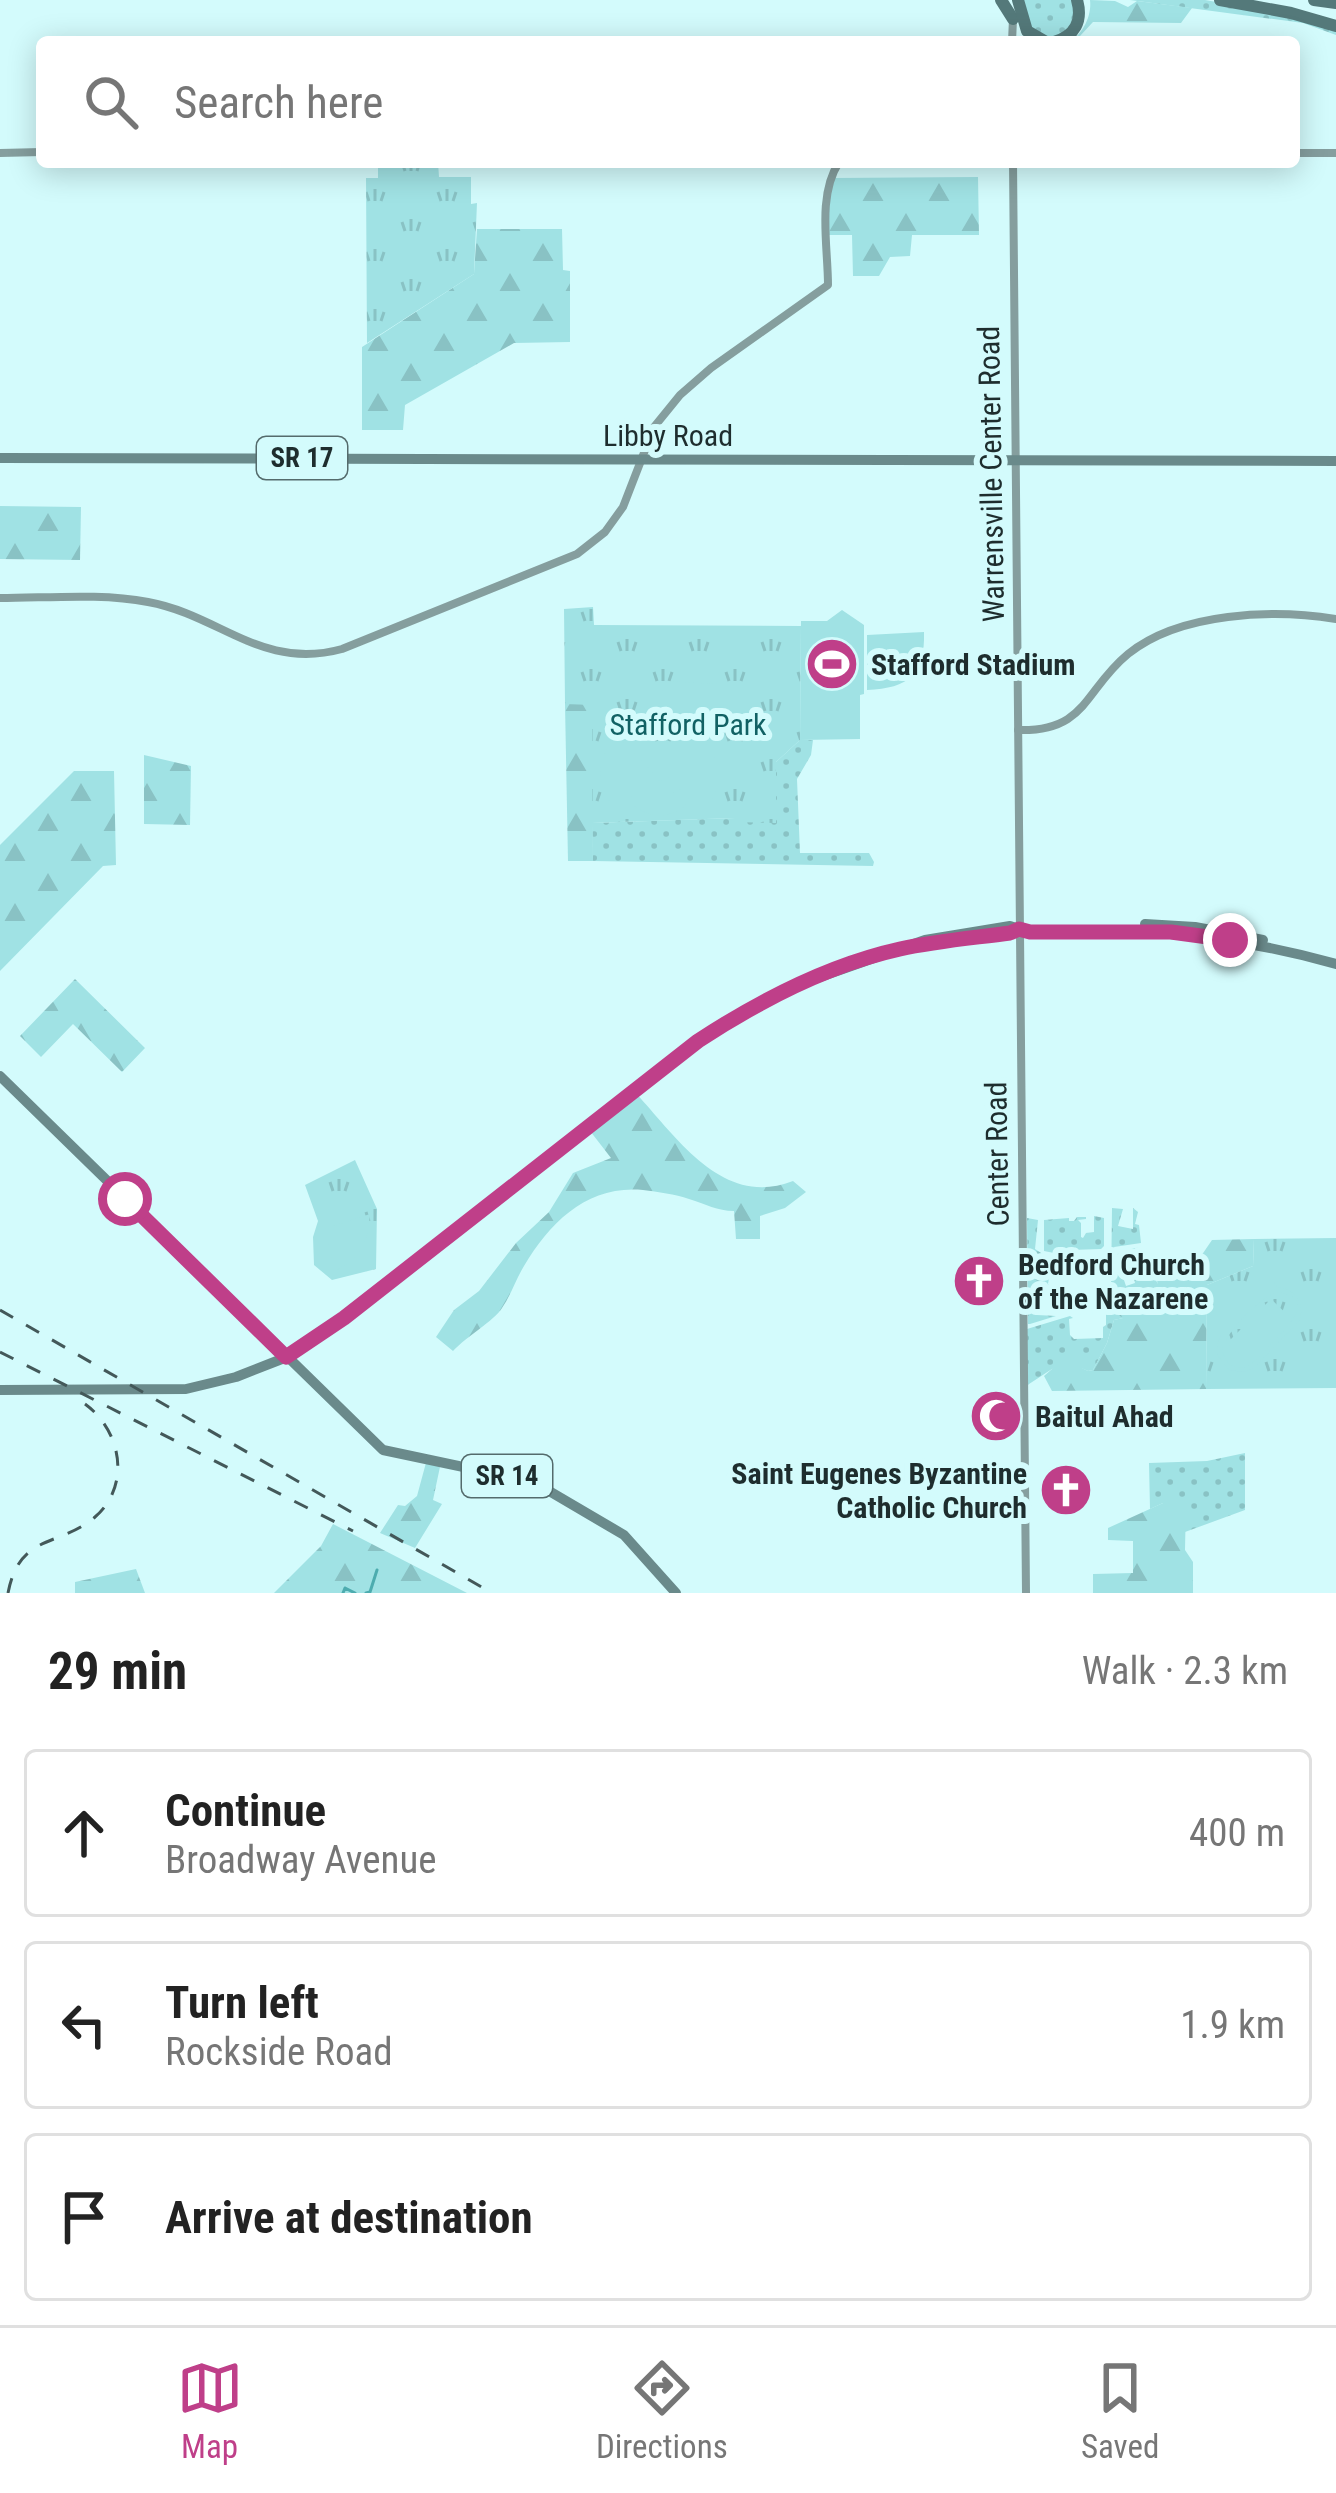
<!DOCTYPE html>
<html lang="en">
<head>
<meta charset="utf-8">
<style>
  body { margin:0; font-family:"Roboto Condensed",sans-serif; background:#f2f2f2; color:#222 }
  .stop { position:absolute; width:36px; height:36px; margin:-27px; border:9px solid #bf3f89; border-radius:50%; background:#fff }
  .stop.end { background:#bf3f89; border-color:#fff; box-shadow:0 3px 12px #0008 }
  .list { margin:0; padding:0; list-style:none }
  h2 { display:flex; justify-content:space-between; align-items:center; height:156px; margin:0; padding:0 48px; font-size:51px }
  h2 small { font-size:39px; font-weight:400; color:#767676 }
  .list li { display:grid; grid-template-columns:78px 1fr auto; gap:36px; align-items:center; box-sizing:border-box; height:168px; margin:0 24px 24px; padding:0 24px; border:3px solid #e0e0e0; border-radius:12px }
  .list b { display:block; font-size:45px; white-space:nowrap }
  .list p { margin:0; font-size:39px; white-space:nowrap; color:#767676 }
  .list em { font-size:39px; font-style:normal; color:#767676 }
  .icon { flex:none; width:66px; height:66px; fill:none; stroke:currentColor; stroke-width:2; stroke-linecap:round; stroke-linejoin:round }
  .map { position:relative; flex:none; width:1336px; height:1593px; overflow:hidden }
  .search { position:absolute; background:#fff; box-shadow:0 6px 30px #0003; left:36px; right:36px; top:36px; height:132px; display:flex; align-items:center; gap:30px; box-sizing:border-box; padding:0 42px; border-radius:12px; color:#767676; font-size:45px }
  .sheet { height:732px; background:#fff }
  nav { display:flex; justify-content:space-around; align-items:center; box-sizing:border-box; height:168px; border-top:3px solid #e0e0e0; background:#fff; font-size:33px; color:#767676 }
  nav a { display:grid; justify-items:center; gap:6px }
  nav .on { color:#bf3f89 }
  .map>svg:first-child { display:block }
  .grass { fill:url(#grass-dots) }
  .forest { fill:url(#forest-firs) }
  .park { fill:url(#park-tufts) }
  .garden { fill:#a0e2e4; fill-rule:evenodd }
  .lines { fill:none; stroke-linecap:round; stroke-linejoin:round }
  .stream { stroke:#4dacaf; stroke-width:3 }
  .secondary { stroke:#859e9e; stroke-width:8 }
  .primary { stroke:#6a8a8b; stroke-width:10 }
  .highway { stroke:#54797a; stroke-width:12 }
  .rail { stroke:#435859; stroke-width:3; stroke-dasharray:15 15; stroke-linecap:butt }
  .route { stroke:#bf3f89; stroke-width:15 }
  .labels { text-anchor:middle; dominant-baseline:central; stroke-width:12; stroke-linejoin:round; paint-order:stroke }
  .shield { fill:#d3fbfc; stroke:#546b6c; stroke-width:3 }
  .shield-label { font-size:27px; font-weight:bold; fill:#1e2d2e }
  .street-label { font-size:30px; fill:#1e2d2e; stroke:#d3fbfc }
  .poi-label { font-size:30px; font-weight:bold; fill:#1e2d2e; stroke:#d3fbfc; text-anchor:start }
  .park-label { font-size:30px; fill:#116164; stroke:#d3fbfc }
</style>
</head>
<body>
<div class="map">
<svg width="1336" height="1593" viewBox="0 0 1336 1593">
  <defs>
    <pattern id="grass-dots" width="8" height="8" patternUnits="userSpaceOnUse" patternTransform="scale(3)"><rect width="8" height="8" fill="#a0e2e4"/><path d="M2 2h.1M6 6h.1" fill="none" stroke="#89c2c4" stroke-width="1.8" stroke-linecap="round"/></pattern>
    <pattern id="forest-firs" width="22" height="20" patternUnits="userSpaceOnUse" patternTransform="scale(3)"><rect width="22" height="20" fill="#a0e2e4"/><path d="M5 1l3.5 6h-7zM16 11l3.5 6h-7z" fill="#89c2c4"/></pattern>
    <pattern id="park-tufts" width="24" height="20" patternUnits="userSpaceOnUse" patternTransform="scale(3)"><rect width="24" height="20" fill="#a0e2e4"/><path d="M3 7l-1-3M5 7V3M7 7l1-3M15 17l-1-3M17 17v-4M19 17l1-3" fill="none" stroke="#89c2c4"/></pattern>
  </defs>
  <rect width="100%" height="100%" fill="#d3fbfc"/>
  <g class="grass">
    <polygon points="1024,0 1073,0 1077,11 1072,28 1051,40 1035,35 1023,9"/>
    <polygon points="1130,0 1205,0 1257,9 1336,29 1336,35 1303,23"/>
    <polygon points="800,740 813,740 811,755 797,779 800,853 869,853 874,862 873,866 593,861 592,823 735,818 776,762"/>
    <polygon points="1112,1208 1123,1209 1118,1226 1133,1229 1133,1208 1138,1212 1135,1224 1139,1225 1141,1243 1114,1247 1116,1254 1130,1252 1131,1249 1141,1247 1143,1252 1122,1258 1119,1265 1132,1263 1133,1258 1143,1256 1149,1268 1124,1280 1126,1286 1135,1283 1134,1279 1151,1271 1159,1286 1158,1291 1138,1307 1133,1300 1128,1300 1123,1318 1114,1320 1107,1343 1093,1370 1088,1371 1081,1368 1081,1359 1052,1369 1026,1386 1027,1329 1070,1316 1073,1318 1069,1319 1070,1335 1074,1339 1103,1338 1103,1327 1106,1325 1106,1306 1103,1303 1119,1298 1119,1294 1111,1291"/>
    <polygon points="1094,1216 1104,1218 1104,1246 1101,1249 1071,1250 1071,1274 1067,1276 1064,1255 1044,1251 1044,1220 1069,1218 1069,1221 1074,1221 1077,1217 1086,1217 1086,1219 1078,1220 1081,1223 1081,1237 1083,1238 1086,1233 1094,1232"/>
    <polygon points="1027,1218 1038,1220 1035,1249 1052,1260 1048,1284 1052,1285 1052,1293 1037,1294 1037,1315 1056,1316 1030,1324 1028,1324"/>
    <polygon points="1245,1453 1245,1510 1185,1532 1185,1503 1163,1503 1150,1509 1149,1463 1207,1461"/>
  </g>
  <g class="forest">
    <path d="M 1090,0 L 1115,1 L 1128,7 L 1137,1 L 1192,8 L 1181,23 L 1093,22 L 1080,36 L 1080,42 L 1070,42 C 1083,33 1092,16 1090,0 Z"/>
    <polygon points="978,177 979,235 912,235 910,256 890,257 879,276 853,276 852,235 827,235 830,178"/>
    <polygon points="477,229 562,229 563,270 570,271 570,342 514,343 405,405 403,430 362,430 362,347 474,274"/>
    <polygon points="0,506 81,507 80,560 0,559"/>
    <polygon points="565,704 592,704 593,861 568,861"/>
    <polygon points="144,755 191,766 190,825 144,824"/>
    <polygon points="74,771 114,771 116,865 103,866 0,971 0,845"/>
    <polygon points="75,979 145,1048 122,1072 73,1024 41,1057 20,1036"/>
    <path d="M 633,1090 C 676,1136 722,1209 793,1181 L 806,1192 L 785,1208 L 760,1216 L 760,1239 L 736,1239 L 734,1211 C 717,1211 706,1204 689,1199 C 675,1194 658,1192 643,1190 C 588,1185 551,1221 524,1266 C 516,1279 511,1295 502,1308 C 494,1321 467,1336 453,1351 L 436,1337 L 454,1310 L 479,1291 L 516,1243 L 549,1212 L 573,1173 L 611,1158 L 587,1127 Z"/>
    <path d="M 1254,1239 L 1253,1266 L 1207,1285 L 1206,1389 L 1052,1391 L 1044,1376 L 1052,1369 L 1060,1356 C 1068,1353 1075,1353 1081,1359 L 1082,1368 L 1088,1371 L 1093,1370 L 1107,1343 L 1114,1320 L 1123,1318 L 1119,1312 L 1126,1307 L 1128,1300 L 1133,1300 L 1137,1307 L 1158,1291 L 1157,1278 L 1199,1259 L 1212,1240 Z"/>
    <polygon points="427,1459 441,1462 433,1500 442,1504 415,1548 380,1533 398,1505 405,1506 417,1496"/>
    <polygon points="1163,1503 1186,1503 1185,1550 1193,1562 1193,1593 1093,1593 1093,1574 1133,1573 1133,1541 1108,1540 1108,1528"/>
    <polygon points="333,1524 467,1593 274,1593 321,1546"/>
    <polygon points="136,1569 145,1593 75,1593 75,1582"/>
  </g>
  <g class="park">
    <polygon points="378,162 438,162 439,177 471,177 471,204 477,203 474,274 367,343 366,178 378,178"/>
    <polygon points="593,607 594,625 801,626 800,740 776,762 776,823 738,822 735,818 592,823 592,705 565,704 564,609"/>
    <polygon points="355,1160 377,1209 376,1269 332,1280 314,1265 313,1237 318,1221 305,1185"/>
    <polygon points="1336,1238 1336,1388 1206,1389 1207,1285 1253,1266 1254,1239"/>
  </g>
  <g class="garden">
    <polygon points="842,610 864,625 864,694 860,695 860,739 800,740 801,621 827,621"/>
    <path d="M 924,632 C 925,675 909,688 867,690 L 867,635 Z"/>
    <path d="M 663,681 L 718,684 C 713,715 692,738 660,737 Z"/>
    <path d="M 617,735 L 653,773 L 652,777 L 616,810 C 594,784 596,760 617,735 Z"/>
    <path d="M 703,740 C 723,763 726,788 701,811 L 667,776 Z"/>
    <path d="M 662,780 L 686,805 C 668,819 650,819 632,804 L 656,781 Z"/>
    <path d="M 370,1214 C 367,1244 362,1256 335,1271 L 324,1229 Z"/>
    <path d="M 1274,1282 L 1277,1287 C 1296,1289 1306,1303 1299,1321 L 1254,1368 L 1244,1372 L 1229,1370 L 1218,1356 L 1217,1345 L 1221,1335 ZM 1276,1292 C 1321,1297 1284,1331 1269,1346 C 1263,1352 1256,1362 1248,1366 C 1239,1370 1237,1367 1229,1364 L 1222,1352 C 1224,1333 1258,1300 1276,1292 Z"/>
    <polygon points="1271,1299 1291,1318 1247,1362 1227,1343"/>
  </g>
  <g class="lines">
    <g class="stream">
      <polyline points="343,1593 345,1588 355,1593"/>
      <polyline points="366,1593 370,1592 377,1570"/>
    </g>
    <g class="secondary">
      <polyline points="1012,42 1013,19"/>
      <polyline points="0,153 42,152"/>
      <polyline points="1294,153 1336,153"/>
      <polyline points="1013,162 1026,1593"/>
      <path d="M 0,598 C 48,598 101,593 148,602 C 220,615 262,671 342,649 L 577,554 L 605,532 L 623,507 L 654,427 L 680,395 L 711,368 L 828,285 C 828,246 817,196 839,162"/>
      <path d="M 1018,730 C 1087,732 1084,690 1128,654 C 1180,612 1273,609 1336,619"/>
    </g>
    <g class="primary">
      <polyline points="0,458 1336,461"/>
      <polyline points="1145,924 1195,927 1263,940"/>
      <polyline points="961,940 1010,933 1019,930"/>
      <polyline points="0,1076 383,1450 515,1478 544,1488 624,1535 676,1593"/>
      <path d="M 0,1390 L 186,1389 L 236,1377 L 287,1357 L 329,1330 L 640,1085 L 731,1020 L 800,984 L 925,940 L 1010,926 L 1030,932 C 1136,927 1234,935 1336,964"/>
    </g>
    <g class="highway">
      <polyline points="1001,0 1013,19"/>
      <polyline points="1018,0 1027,31 1046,42"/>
      <polyline points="1220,0 1291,13 1336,26"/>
      <polyline points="1314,0 1336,3"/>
      <path d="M 1054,42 C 1075,36 1083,21 1077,0"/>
    </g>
    <g class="rail">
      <polyline points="0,1310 492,1593"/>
      <polyline points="0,1352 353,1531"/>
      <path d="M 8,1593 C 20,1532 59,1548 95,1517 C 131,1486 122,1431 85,1404"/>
    </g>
  </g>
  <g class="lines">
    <path class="route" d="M 125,1199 L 286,1357 L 344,1318 L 698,1041 C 759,1001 828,965 900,949 C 936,941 973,938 1010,933 L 1019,929 L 1030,932 L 1171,932 L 1230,940"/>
  </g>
  <defs>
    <g id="stadium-disc" transform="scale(2.7)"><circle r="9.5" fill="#bf3f89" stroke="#d3fbfc"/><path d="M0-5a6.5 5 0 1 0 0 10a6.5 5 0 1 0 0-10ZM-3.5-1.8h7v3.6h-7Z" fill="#fff"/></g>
    <g id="church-disc" transform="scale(2.7)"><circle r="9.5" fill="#bf3f89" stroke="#d3fbfc"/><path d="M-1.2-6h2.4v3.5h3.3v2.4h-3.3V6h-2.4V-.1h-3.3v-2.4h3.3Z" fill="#fff"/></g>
    <g id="mosque-disc" transform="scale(2.7)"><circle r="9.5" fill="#bf3f89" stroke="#d3fbfc"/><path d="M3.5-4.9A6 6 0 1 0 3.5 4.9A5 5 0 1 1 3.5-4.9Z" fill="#fff"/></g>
  </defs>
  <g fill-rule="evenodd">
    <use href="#stadium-disc" x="832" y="664"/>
    <use href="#church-disc" x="979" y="1281"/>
    <use href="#mosque-disc" x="996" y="1416"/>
    <use href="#church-disc" x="1066" y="1490"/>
  </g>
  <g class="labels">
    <g class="shield">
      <rect x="257" y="437" width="90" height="42" rx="9"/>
      <rect x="462" y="1455" width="90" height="42" rx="9"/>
    </g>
    <g class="shield-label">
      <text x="302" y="458">SR 17</text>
      <text x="507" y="1476">SR 14</text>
    </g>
    <g class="street-label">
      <text x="668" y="435">Libby Road</text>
      <text transform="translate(991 474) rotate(-91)">Warrensville Center Road</text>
      <text transform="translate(997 1154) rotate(-91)">Center Road</text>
    </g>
    <g class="poi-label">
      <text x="871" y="664">Stafford Stadium</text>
      <text x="1018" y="1264">Bedford Church<tspan x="1018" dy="34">of the Nazarene</tspan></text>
      <text x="1035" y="1416">Baitul Ahad</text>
      <text x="1027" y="1473" text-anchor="end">Saint Eugenes Byzantine<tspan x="1027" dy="34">Catholic Church</tspan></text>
    </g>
    <g class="park-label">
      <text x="688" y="724">Stafford Park</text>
    </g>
  </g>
</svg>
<div class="stop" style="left:125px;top:1199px"></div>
<div class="stop end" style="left:1230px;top:940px"></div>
<div class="search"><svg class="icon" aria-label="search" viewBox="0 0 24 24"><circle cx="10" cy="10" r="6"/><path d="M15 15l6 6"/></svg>Search here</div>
</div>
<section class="sheet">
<h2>29 min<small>Walk · 2.3 km</small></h2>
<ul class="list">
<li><svg class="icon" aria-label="ahead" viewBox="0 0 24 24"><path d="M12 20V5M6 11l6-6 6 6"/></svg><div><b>Continue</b><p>Broadway Avenue</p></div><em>400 m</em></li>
<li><svg class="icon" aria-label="left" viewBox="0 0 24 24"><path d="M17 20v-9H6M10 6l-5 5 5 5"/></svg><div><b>Turn left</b><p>Rockside Road</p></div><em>1.9 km</em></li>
<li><svg class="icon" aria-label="arrive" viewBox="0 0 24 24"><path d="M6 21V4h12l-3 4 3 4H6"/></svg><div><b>Arrive at destination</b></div></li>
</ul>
</section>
<nav>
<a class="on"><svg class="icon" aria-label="map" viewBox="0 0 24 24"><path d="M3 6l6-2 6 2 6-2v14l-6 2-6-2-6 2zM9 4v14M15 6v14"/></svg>Map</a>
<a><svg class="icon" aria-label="directions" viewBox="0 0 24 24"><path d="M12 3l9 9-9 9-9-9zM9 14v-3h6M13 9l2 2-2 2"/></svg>Directions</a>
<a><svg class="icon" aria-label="saved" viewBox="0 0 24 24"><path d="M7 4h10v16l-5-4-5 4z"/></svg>Saved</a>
</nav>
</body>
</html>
